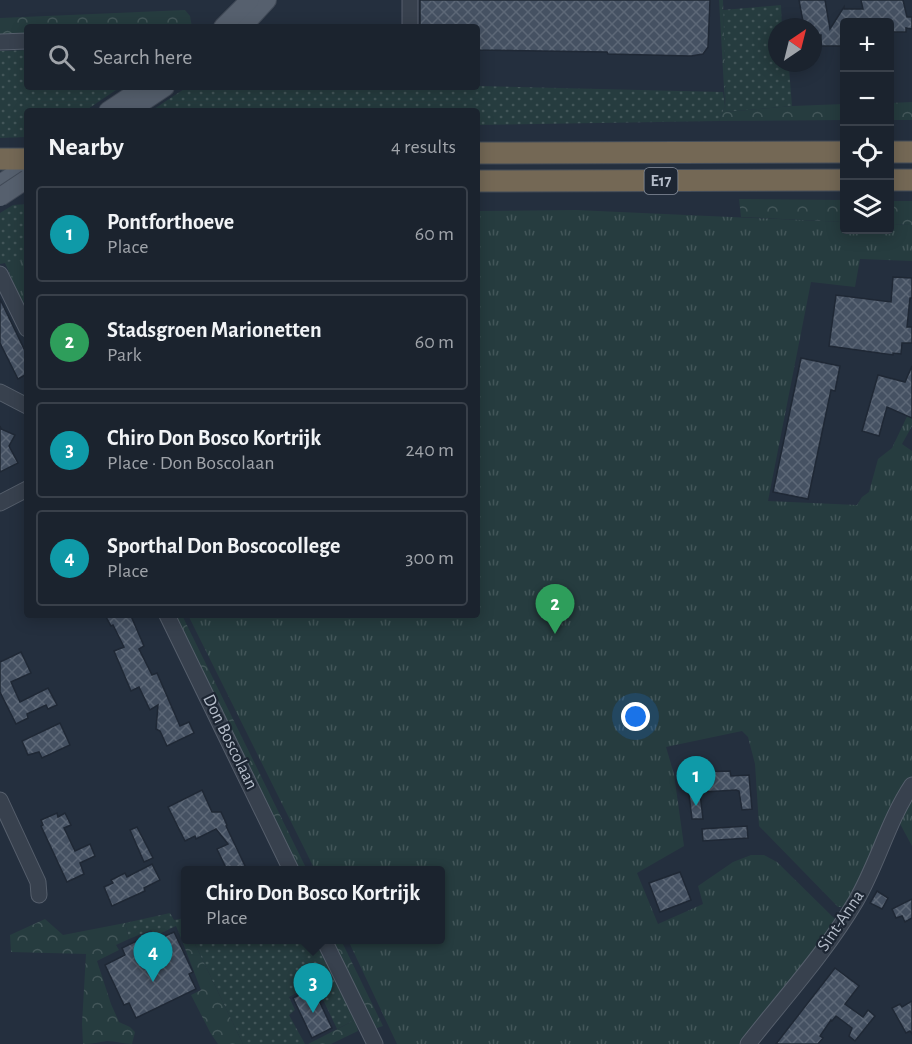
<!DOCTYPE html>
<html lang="en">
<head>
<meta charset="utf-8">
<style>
  body { margin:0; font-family:"Alegreya Sans",sans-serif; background:#282f3a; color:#f1f3f6 }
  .controls { position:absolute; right:18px; top:18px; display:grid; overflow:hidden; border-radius:6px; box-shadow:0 3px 15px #0003 }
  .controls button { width:54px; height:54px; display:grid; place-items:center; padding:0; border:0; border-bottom:2px solid #39404a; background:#1b232e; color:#f1f3f6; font:30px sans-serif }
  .compass { position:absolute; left:768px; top:18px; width:54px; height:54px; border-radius:50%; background:#1b232e; box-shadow:0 3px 15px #0003; rotate:35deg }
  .you { position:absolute; left:636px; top:717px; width:21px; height:21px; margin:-15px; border:4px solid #fff; border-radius:50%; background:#1a73e8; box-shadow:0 0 0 9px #1a73e833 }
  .badge { display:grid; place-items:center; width:39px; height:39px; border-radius:50%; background:#8c9099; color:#fff; font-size:20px; font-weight:700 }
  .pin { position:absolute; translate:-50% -50px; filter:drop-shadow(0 2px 3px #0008) }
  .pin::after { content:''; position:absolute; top:32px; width:21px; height:18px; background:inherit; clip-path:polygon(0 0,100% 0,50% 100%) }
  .popup { position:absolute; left:181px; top:866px; width:264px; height:78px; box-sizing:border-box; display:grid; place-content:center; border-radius:6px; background:#1b232e; filter:drop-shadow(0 2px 4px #0005); font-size:20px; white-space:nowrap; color:#a0a4aa }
  .popup b { font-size:22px; color:#f1f3f6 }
  .popup::after { content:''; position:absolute; left:50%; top:100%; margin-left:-12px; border:12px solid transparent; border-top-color:#1b232e }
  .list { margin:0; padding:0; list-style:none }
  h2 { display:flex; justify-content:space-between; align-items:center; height:78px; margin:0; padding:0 24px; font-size:26px }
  h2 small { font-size:20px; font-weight:400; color:#a0a4aa }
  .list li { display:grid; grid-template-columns:39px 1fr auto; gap:18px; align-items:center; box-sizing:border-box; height:96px; margin:0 12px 12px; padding:0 12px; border:2px solid #39404a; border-radius:6px }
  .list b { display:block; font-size:22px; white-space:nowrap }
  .list p { margin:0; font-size:20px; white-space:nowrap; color:#a0a4aa }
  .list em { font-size:20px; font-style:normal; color:#a0a4aa }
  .icon { flex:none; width:33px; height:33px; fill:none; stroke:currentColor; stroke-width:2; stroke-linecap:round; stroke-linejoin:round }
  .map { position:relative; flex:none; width:912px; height:1044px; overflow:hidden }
  .search { position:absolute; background:#1b232e; box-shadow:0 3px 15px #0003; left:24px; top:24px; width:456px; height:66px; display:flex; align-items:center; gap:15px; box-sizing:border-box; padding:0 21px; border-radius:6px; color:#a0a4aa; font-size:22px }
  .panel { position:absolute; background:#1b232e; box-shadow:0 3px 15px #0003; left:24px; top:108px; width:456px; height:510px; border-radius:6px }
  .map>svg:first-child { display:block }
  .grass { fill:url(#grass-dots) }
  .forest { fill:url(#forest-crowns) }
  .park { fill:url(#park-tufts) }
  .building { fill:url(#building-cross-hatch); stroke:#1f2835; stroke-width:1.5 }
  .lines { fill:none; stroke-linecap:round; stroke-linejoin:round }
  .minor-casing { stroke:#565f6c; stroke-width:17 }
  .major-casing { stroke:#414a57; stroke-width:20 }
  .highway-casing { stroke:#434c59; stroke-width:23 }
  .minor { stroke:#38414e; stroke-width:15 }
  .major { stroke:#56606e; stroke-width:18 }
  .highway { stroke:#746855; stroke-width:21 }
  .major-bridge-casing { stroke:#414a57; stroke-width:20; stroke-linecap:butt }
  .major-bridge { stroke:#56606e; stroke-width:18 }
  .labels { text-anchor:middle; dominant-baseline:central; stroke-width:4.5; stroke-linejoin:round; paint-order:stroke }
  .shield { fill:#1d2633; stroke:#878f9c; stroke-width:1.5 }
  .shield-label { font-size:16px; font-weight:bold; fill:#b4bcc9 }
  .street-label { font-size:18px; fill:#b4bcc9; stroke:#1d2633 }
</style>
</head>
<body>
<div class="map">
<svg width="912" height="1044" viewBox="0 0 912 1044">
  <defs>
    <pattern id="grass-dots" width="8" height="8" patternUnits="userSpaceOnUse" patternTransform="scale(1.5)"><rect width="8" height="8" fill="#263c3f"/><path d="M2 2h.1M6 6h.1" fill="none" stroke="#435659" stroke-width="1.8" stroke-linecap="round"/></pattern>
    <pattern id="forest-crowns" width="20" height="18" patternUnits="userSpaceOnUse" patternTransform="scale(1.5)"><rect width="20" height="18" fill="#263c3f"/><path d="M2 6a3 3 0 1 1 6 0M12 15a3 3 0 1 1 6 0" fill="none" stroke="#435659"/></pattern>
    <pattern id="park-tufts" width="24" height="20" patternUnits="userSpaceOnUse" patternTransform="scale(1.5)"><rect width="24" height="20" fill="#263c3f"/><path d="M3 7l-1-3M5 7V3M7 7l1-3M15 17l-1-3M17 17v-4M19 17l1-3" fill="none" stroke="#435659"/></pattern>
    <pattern id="building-cross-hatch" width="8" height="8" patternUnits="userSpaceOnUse" patternTransform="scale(1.5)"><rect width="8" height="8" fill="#455162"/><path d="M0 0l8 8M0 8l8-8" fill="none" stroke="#5d6877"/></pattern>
  </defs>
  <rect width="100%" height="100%" fill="#242f3e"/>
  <g class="grass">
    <polygon points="781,5 782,27 777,27 777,63 784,63 784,68 789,68 792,106 726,112 723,10"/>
    <polygon points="27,50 27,87 119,88 85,111 27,111 27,137 0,138 0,51"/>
    <polygon points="477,86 723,92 725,106 719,121 477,125 477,111 151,111 187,87"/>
    <polygon points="27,204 27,314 5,263 0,264 0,213 13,205"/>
    <polygon points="170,913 174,920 185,918 185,931 179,933 176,926 155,936 151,930 129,939 125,923"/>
    <polygon points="193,940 314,940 355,1020 337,1029 315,983 289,997 295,1010 289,1015 305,1044 243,1044"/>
  </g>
  <g class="forest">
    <polygon points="719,0 723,0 726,112 792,106 844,104 844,120 719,121 725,106"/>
    <polygon points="185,10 190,16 192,27 27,27 27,35 0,36 0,18"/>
    <polygon points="912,102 912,120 890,120 890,103"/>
    <polygon points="739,199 844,200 844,222 741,217"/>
    <polygon points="890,201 912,201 912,225 890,224"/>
    <polygon points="174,615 182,615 307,870 298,870 213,692"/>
    <path d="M 45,919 L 63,935 L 125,923 L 129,939 L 116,945 L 119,950 L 97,961 L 111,1004 L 119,1022 L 130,1027 L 135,1032 L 132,1044 C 124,1044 115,1041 107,1041 C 99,1042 92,1044 83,1044 L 82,1024 L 86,954 L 11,952 L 10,935 Z"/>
    <polygon points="185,931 186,940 193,940 243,1044 218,1044 211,1034 191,995 201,990 179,933"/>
    <polygon points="330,940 341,940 383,1026 374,1029"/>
    <polygon points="355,1020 358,1031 331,1044 308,1044"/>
  </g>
  <g class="park">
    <polygon points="576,210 844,222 844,230 890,230 890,224 912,225 912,261 860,259 855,287 811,282 768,501 857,505 862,497 869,492 878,459 892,448 912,406 912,426 902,444 912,451 912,846 899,822 860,886 844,907 838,907 759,826 755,764 748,737 742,731 666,747 674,774 684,846 637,873 658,924 703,904 698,886 733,862 751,855 764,855 777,862 837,921 739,1044 397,1044 348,940 440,940 440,870 315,870 188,615 477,615 477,211"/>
    <polygon points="27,260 27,314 5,262"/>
  </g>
  <g class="building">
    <polygon points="420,0 710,0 708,47 703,54 691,56 608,54 607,52 477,50 477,27 420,27"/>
    <polygon points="799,0 825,0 830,29 844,7 844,9 863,9 861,0 903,0 907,17 912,17 912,29 906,28 906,32 890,32 890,22 844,22 844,46 821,46 821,35 813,35 813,27 804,27"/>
    <polygon points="893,277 912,278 912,298 910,298 907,327 912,327 912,343 902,343 901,354 893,353 893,355 829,346 836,295 891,302"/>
    <polygon points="0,299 27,355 27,374 18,379 0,343"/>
    <polygon points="801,358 840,366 835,391 831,390 808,499 773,492"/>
    <polygon points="912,366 912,418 887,407 879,436 862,431 878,375 905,382"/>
    <polygon points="0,426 1,429 15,435 9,446 18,463 0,472"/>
    <polygon points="105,615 134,615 131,616 144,646 139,649 152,675 157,673 180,726 189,722 194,733 167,746 160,731 156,729 158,705 150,710 139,687 131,691 114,651 124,647 113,625 111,626"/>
    <polygon points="21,652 31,673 11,682 20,702 48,688 57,705 48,709 46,705 27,714 28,718 16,724 0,692 0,662"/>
    <polygon points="60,723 70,745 42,758 39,752 28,755 22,741"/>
    <polygon points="730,771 731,776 749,775 752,809 742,810 739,791 736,790 703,792 700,793 703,819 692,819 687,778 700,777 700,772"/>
    <polygon points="202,790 212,812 221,812 227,825 226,826 247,870 227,870 217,849 228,844 216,829 196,839 195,836 185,841 168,807"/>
    <polygon points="57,813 58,817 65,813 71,825 64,828 75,851 90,844 95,856 80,863 84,874 67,882 41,826 43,825 41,820"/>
    <polygon points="747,826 748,838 703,841 702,829"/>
    <polygon points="137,827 153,858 144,862 130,830"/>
    <polygon points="152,864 160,880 144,888 145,891 112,906 104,887 113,883 111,880 125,873 127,877"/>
    <polygon points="680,872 691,900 660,912 649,883"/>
    <polygon points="877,891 888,898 882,909 870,903"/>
    <polygon points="912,899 912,918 905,922 902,916 896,918 892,909"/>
    <polygon points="174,932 193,972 189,974 196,989 136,1018 129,1003 124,1005 105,965 125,955 122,948 151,934 154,941"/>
    <polygon points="835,968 859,986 845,1004 863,1017 868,1010 875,1016 855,1041 849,1036 852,1028 836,1016 832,1021 831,1020 820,1036 823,1038 818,1044 776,1044"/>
    <polygon points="313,988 332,1028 312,1038 293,998"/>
    <polygon points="912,1001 912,1034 910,1031 906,1033 892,1008 900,1004 902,1007"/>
  </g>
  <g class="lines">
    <g class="minor-casing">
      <g id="minor">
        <polyline points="410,27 410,0"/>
        <polyline points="0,42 27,41"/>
        <polyline points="0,274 27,329"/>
        <polyline points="0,392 27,406"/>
        <polyline points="0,503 27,489"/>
        <polyline points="167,615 291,870"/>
        <polyline points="0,800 38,882 39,895"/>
        <polyline points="324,940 375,1044"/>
        <path d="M 748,1044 C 785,997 826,952 856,901 C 878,863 888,821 912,785"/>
      </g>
    </g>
    <g class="major-casing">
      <g id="major">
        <polyline points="245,24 267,0"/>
        <polyline points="223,27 250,0"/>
        <polyline points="108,111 138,91"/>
        <polyline points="129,111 165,87"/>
        <polyline points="0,184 27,166"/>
      </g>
    </g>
    <g class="highway-casing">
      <g id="highway">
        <polyline points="890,152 912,152"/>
        <polyline points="477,153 844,152"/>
        <polyline points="0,159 27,159"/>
        <polyline points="890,180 912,180"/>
        <polyline points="477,181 844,180"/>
      </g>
    </g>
    <use href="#minor" class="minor"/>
    <use href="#major" class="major"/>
    <use href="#highway" class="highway"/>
    <g class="major-bridge-casing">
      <polyline id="major-bridge" points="0,197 27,179"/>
    </g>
    <use href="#major-bridge" class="major-bridge"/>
  </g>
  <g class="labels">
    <rect class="shield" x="644.5" y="168" width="33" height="26" rx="4.5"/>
    <g class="shield-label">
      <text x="661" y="181">E17</text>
    </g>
    <g class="street-label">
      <text transform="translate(230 742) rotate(64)">Don Boscolaan</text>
      <text transform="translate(841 921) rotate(-56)">Sint-Anna</text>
    </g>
  </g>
</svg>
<div class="controls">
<button>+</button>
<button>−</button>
<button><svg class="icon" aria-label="locate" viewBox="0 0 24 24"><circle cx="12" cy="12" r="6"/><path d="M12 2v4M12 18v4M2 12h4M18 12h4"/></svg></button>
<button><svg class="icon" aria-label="layers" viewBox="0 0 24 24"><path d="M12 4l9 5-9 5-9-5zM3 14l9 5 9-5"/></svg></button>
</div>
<svg class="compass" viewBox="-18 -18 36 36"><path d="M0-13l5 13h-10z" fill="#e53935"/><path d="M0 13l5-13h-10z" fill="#a0a4aa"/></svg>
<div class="you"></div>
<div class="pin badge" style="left:696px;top:806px;background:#0f9aa8">1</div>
<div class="pin badge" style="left:555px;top:634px;background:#2e9e5b">2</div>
<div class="pin badge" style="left:313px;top:1013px;background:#0f9aa8">3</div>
<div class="popup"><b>Chiro Don Bosco Kortrijk</b>Place</div>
<div class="pin badge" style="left:153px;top:982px;background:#0f9aa8">4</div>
<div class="search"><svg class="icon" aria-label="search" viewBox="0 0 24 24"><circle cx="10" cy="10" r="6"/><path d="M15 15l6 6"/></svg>Search here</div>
<section class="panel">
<h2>Nearby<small>4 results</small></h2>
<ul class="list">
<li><span class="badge" style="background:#0f9aa8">1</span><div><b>Pontforthoeve</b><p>Place</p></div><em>60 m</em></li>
<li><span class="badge" style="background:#2e9e5b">2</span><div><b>Stadsgroen Marionetten</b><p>Park</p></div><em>60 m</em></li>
<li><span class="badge" style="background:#0f9aa8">3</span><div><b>Chiro Don Bosco Kortrijk</b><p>Place · Don Boscolaan</p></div><em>240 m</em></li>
<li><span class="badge" style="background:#0f9aa8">4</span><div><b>Sporthal Don Boscocollege</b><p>Place</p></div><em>300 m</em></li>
</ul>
</section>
</div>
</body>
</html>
